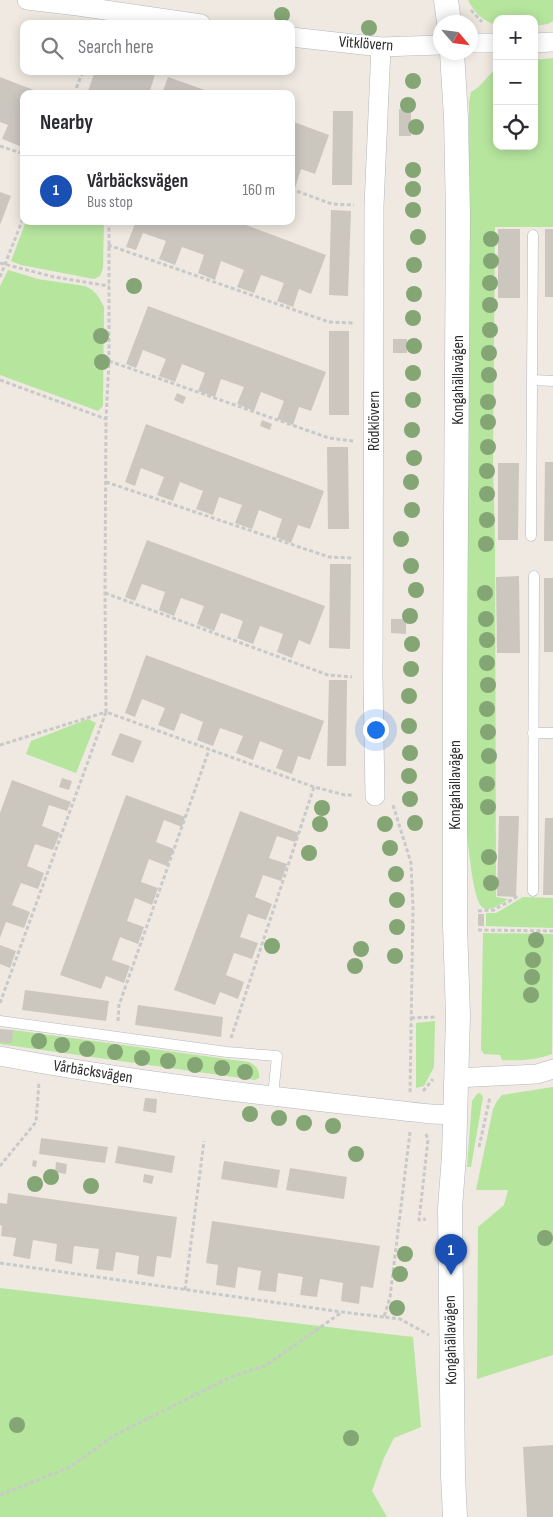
<!DOCTYPE html>
<html lang="en">
<head>
<meta charset="utf-8">
<style>
  body { margin:0; font-family:"Sofia Sans Condensed",sans-serif; background:#f2f2f3; color:#2b2b33 }
  .controls { position:absolute; right:15px; top:15px; display:grid; overflow:hidden; border-radius:10px; box-shadow:0 2px 12px #0003 }
  .controls button { width:45px; height:45px; display:grid; place-items:center; padding:0; border:0; border-bottom:1px solid #e1e1e2; background:#fff; color:#2b2b33; font:25px sans-serif }
  .compass { position:absolute; left:433px; top:15px; width:45px; height:45px; border-radius:50%; background:#fff; box-shadow:0 2px 12px #0003; rotate:118deg }
  .you { position:absolute; left:375px; top:729px; width:18px; height:18px; margin:-12px; border:4px solid #fff; border-radius:50%; background:#1a73e8; box-shadow:0 0 0 8px #1a73e833 }
  .badge { display:grid; place-items:center; width:32px; height:32px; border-radius:50%; background:#4264fb; color:#fff; font-size:16px; font-weight:700 }
  .pin { position:absolute; translate:-50% -41px; filter:drop-shadow(0 1px 2px #0008) }
  .pin::after { content:''; position:absolute; top:26px; width:18px; height:15px; background:inherit; clip-path:polygon(0 0,100% 0,50% 100%) }
  .list { margin:0; padding:0; list-style:none }
  h2 { display:flex; justify-content:space-between; align-items:center; height:65px; margin:0; padding:0 20px; font-size:21px }
  h2 small { font-size:16px; font-weight:400; color:#7c7c81 }
  .list li { display:grid; grid-template-columns:32px 1fr auto; gap:15px; align-items:center; box-sizing:border-box; height:70px; padding:0 20px; border-top:1px solid #e1e1e2 }
  .list b { display:block; font-size:19px; white-space:nowrap }
  .list p { margin:0; font-size:16px; white-space:nowrap; color:#7c7c81 }
  .list em { font-size:16px; font-style:normal; color:#7c7c81 }
  .icon { flex:none; width:28px; height:28px; fill:none; stroke:currentColor; stroke-width:2; stroke-linecap:round; stroke-linejoin:round }
  .map { position:relative; flex:none; width:553px; height:1517px; overflow:hidden }
  .search { position:absolute; background:#fff; box-shadow:0 2px 12px #0003; left:20px; top:20px; width:275px; height:55px; display:flex; align-items:center; gap:12px; box-sizing:border-box; padding:0 18px; border-radius:10px; color:#7c7c81; font-size:19px }
  .panel { position:absolute; background:#fff; box-shadow:0 2px 12px #0003; left:20px; top:90px; width:275px; height:135px; border-radius:10px }
  .map>svg:first-child { display:block }
  .green { fill:#b6e59e }
  .building { fill:#cbc7bf }
  .lines { fill:none; stroke-linecap:round; stroke-linejoin:round }
  .service-casing { stroke:#b4b7c1; stroke-width:11 }
  .minor-casing { stroke:#b4b7c1; stroke-width:20 }
  .tertiary-casing { stroke:#b4b7c1; stroke-width:25 }
  .path { stroke:#c9c9c9; stroke-width:3; stroke-dasharray:4 2.5; stroke-linecap:butt }
  .service { stroke:#fff; stroke-width:10 }
  .minor { stroke:#fff; stroke-width:19 }
  .tertiary { stroke:#fff; stroke-width:24 }
  .tree { fill:#84a574 }
  .labels { text-anchor:middle; dominant-baseline:central; stroke-width:4.5; stroke-linejoin:round; paint-order:stroke }
  .street-label { font-size:16px; fill:#2e2e2e; stroke:#fff }
</style>
</head>
<body>
<div class="map">
<svg width="553" height="1517" viewBox="0 0 553 1517">
  <rect width="100%" height="100%" fill="#efe9e1"/>
  <g class="green">
    <path d="M 468,0 L 553,0 L 553,21 L 548,24 L 534,26 L 534,19 L 497,19 L 497,25 C 482,21 475,13 468,0 Z"/>
    <path d="M 553,58 L 553,227 L 495,227 L 493,463 L 495,542 L 496,897 L 508,899 C 502,903 492,912 483,908 C 473,902 469,848 467,835 L 469,102 L 471,92 C 481,87 488,75 497,68 L 497,146 L 534,146 L 534,60 Z"/>
    <polygon points="26,221 104,221 103,268 100,276 94,279 21,265 11,261"/>
    <path d="M 8,270 L 38,279 L 85,286 C 95,290 99,297 104,307 L 103,406 L 98,411 L 0,375 L 0,286 Z"/>
    <polygon points="88,719 96,723 76,773 26,754 31,741"/>
    <polygon points="523,897 553,898 553,928 486,926 486,913 496,913"/>
    <path d="M 483,933 L 553,934 L 552,1054 C 537,1060 519,1061 502,1060 L 500,1055 L 484,1054 L 481,1050 Z"/>
    <polygon points="435,1021 434,1067 424,1086 416,1088 416,1023"/>
    <path d="M 13,1030 L 249,1062 C 256,1066 260,1070 259,1078 L 255,1080 L 0,1044 L 0,1042 Z"/>
    <polygon points="553,1087 553,1355 477,1379 478,1227 504,1205 508,1190 476,1190 493,1109 497,1101 502,1095"/>
    <polygon points="480,1093 483,1097 471,1167 467,1167 472,1101 477,1094"/>
    <polygon points="0,1288 413,1337 421,1427 394,1438 384,1458 372,1491 387,1517 0,1517"/>
  </g>
  <g class="building">
    <polygon points="95,71 156,71 149,94 87,94"/>
    <polygon points="0,77 44,94 24,94 24,136 20,146 2,139 8,125 0,122"/>
    <polygon points="168,77 213,93 213,94 162,94"/>
    <polygon points="399,109 411,110 411,136 399,136"/>
    <polygon points="333,111 353,111 352,185 332,185"/>
    <polygon points="291,121 329,135 315,174 301,169 295,188 291,187"/>
    <polygon points="0,192 11,196 0,225"/>
    <polygon points="331,210 351,211 348,296 329,295"/>
    <polygon points="136,221 235,221 326,255 311,294 299,289 293,307 277,301 284,283 261,275 254,293 237,287 244,270 221,261 215,280 198,273 204,255 182,247 175,265 159,259 166,241 143,233 136,250 126,247"/>
    <rect x="498" y="229" width="22" height="69"/>
    <rect x="545" y="229" width="8" height="68"/>
    <polygon points="148,306 326,372 311,411 299,407 293,425 277,419 284,401 261,392 254,411 237,404 244,387 221,379 215,397 198,391 205,373 182,364 175,382 159,376 166,359 143,350 136,368 126,364"/>
    <rect x="329" y="331" width="20" height="84"/>
    <rect x="393" y="339" width="14" height="14"/>
    <polygon points="177,393 186,397 183,404 174,400"/>
    <polygon points="262,420 272,424 270,430 260,426"/>
    <polygon points="146,424 324,491 310,529 298,525 291,543 276,537 282,519 259,510 252,529 235,523 242,505 219,497 213,515 196,509 203,491 180,482 173,501 157,495 164,477 141,468 135,486 125,482"/>
    <polygon points="327,447 348,447 349,529 328,529"/>
    <polygon points="545,462 553,462 553,541 544,541"/>
    <polygon points="498,463 519,463 518,540 498,540"/>
    <polygon points="147,540 325,606 310,645 299,640 292,658 277,652 283,634 260,626 253,644 237,638 243,621 221,613 214,631 197,624 204,606 181,598 174,616 159,610 165,592 142,584 135,601 125,597"/>
    <polygon points="330,564 351,564 350,649 329,648"/>
    <polygon points="519,576 520,653 497,653 496,577"/>
    <rect x="544" y="578" width="9" height="74"/>
    <polygon points="391,619 406,619 406,634 391,633"/>
    <polygon points="146,655 324,721 310,760 298,756 292,774 276,768 283,750 260,741 253,760 236,753 243,736 220,728 213,746 197,740 203,722 181,713 174,731 158,725 165,708 142,699 135,717 125,713"/>
    <polygon points="329,680 347,680 346,766 327,766"/>
    <polygon points="120,733 142,741 133,763 111,755"/>
    <polygon points="62,778 72,781 69,790 59,787"/>
    <polygon points="12,780 71,802 67,811 49,805 42,826 60,833 53,850 35,844 27,866 44,873 38,889 21,883 12,905 30,912 24,928 6,922 0,938 0,813"/>
    <polygon points="126,795 185,817 182,827 164,820 156,842 174,849 167,866 149,859 141,882 158,888 152,905 135,898 127,921 144,927 138,944 120,937 112,960 130,966 124,983 106,976 101,989 60,975"/>
    <polygon points="240,811 299,833 295,842 277,836 269,858 287,864 281,881 263,875 255,897 272,904 266,920 248,914 240,937 258,943 252,959 234,953 226,975 244,982 238,999 220,992 215,1005 174,990"/>
    <polygon points="499,816 519,816 516,897 497,896"/>
    <polygon points="545,818 553,818 553,895 543,895"/>
    <rect x="478" y="914" width="6" height="12"/>
    <polygon points="0,945 16,951 10,968 0,964"/>
    <polygon points="25,990 109,1001 106,1021 22,1010"/>
    <polygon points="138,1005 223,1017 221,1037 135,1025"/>
    <polygon points="0,1029 13,1030 12,1043 0,1042"/>
    <polygon points="145,1098 157,1099 156,1113 143,1111"/>
    <polygon points="41,1138 108,1147 105,1163 39,1154"/>
    <polygon points="118,1146 175,1156 172,1173 115,1163"/>
    <polygon points="33,1160 37,1161 36,1167 32,1166"/>
    <polygon points="224,1161 280,1170 277,1188 221,1179"/>
    <polygon points="56,1162 67,1164 66,1174 55,1172"/>
    <polygon points="290,1168 347,1177 344,1199 286,1190"/>
    <polygon points="144,1174 154,1176 152,1184 143,1182"/>
    <polygon points="8,1193 177,1217 171,1258 157,1256 154,1277 137,1274 139,1256 116,1252 113,1271 96,1269 99,1249 74,1246 72,1264 55,1261 57,1244 33,1240 30,1259 13,1256 16,1238 1,1236 2,1226 0,1225 0,1203 7,1204"/>
    <polygon points="212,1221 380,1246 373,1288 361,1286 359,1304 341,1301 343,1283 320,1279 317,1297 300,1295 303,1277 278,1273 276,1292 258,1290 261,1271 238,1267 235,1288 216,1285 218,1265 206,1263"/>
    <polygon points="553,1445 553,1517 527,1517 523,1447"/>
  </g>
  <g class="lines">
    <g class="service-casing">
      <g id="service">
        <polyline points="533,380 553,381"/>
        <polyline points="531,536 533,235"/>
        <polyline points="533,733 553,733"/>
        <polyline points="533,891 534,576"/>
        <polyline points="0,1021 227,1052 277,1056 273,1096"/>
      </g>
    </g>
    <g class="minor-casing">
      <g id="minor">
        <polyline points="27,0 78,6 201,24"/>
        <polyline points="291,37 381,47 440,45"/>
        <polyline points="470,43 497,43"/>
        <polyline points="534,43 553,42"/>
        <polyline points="375,796 373,678 374,206 381,47"/>
        <path d="M 0,1056 C 143,1083 287,1098 431,1114 L 455,1115"/>
        <polyline points="456,1078 537,1074 553,1069"/>
      </g>
    </g>
    <g class="tertiary-casing">
      <g id="tertiary">
        <polyline points="446,0 449,22"/>
        <polyline points="452,52 456,118 458,214 455,673 455,925 458,1016 454,1156 450,1208 453,1475 455,1517"/>
      </g>
    </g>
    <g class="path">
      <polyline points="471,10 482,22"/>
      <polyline points="74,94 83,71"/>
      <polyline points="0,146 24,154"/>
      <polyline points="291,189 332,204 354,205"/>
      <polyline points="108,245 329,322 354,323"/>
      <polyline points="0,263 54,277 109,286"/>
      <polyline points="0,277 24,216"/>
      <polyline points="109,361 329,438 353,441"/>
      <polyline points="0,380 106,419"/>
      <polyline points="106,482 329,557 352,558"/>
      <polyline points="105,593 328,675 352,677"/>
      <polyline points="0,745 106,712 105,593 106,419 109,361 109,221"/>
      <polyline points="393,805 411,863 413,908 410,1093"/>
      <polyline points="478,911 494,910 518,896"/>
      <polyline points="478,930 553,931"/>
      <polyline points="0,1003 106,712 314,787 345,795 354,795"/>
      <polyline points="411,1018 435,1017"/>
      <polyline points="118,1021 119,1005 209,750"/>
      <polyline points="231,1038 314,787"/>
      <polyline points="423,1091 433,1079"/>
      <polyline points="410,1132 390,1297 384,1317 400,1319 429,1335"/>
      <polyline points="426,1134 428,1140 419,1220 426,1219"/>
      <polyline points="479,1147 490,1097"/>
      <polyline points="0,1166 36,1122 39,1082"/>
      <polyline points="0,1263 342,1312 384,1317"/>
      <polyline points="185,1290 204,1141"/>
      <polyline points="0,1495 70,1467 115,1435 233,1376 265,1366 342,1312"/>
    </g>
    <use href="#service" class="service"/>
    <use href="#minor" class="minor"/>
    <use href="#tertiary" class="tertiary"/>
  </g>
  <g class="tree">
    <circle cx="282" cy="15" r="8"/>
    <circle cx="369" cy="28" r="8"/>
    <circle cx="413" cy="81" r="8"/>
    <circle cx="408" cy="105" r="8"/>
    <circle cx="416" cy="127" r="8"/>
    <circle cx="413" cy="170" r="8"/>
    <circle cx="413" cy="189" r="8"/>
    <circle cx="413" cy="210" r="8"/>
    <circle cx="418" cy="237" r="8"/>
    <circle cx="491" cy="239" r="8"/>
    <circle cx="491" cy="261" r="8"/>
    <circle cx="414" cy="265" r="8"/>
    <circle cx="490" cy="283" r="8"/>
    <circle cx="134" cy="286" r="8"/>
    <circle cx="414" cy="294" r="8"/>
    <circle cx="490" cy="305" r="8"/>
    <circle cx="413" cy="318" r="8"/>
    <circle cx="490" cy="330" r="8"/>
    <circle cx="101" cy="336" r="8"/>
    <circle cx="414" cy="346" r="8"/>
    <circle cx="489" cy="353" r="8"/>
    <circle cx="102" cy="362" r="8"/>
    <circle cx="413" cy="373" r="8"/>
    <circle cx="489" cy="375" r="8"/>
    <circle cx="413" cy="400" r="8"/>
    <circle cx="488" cy="402" r="8"/>
    <circle cx="488" cy="422" r="8"/>
    <circle cx="412" cy="430" r="8"/>
    <circle cx="488" cy="447" r="8"/>
    <circle cx="414" cy="458" r="8"/>
    <circle cx="487" cy="471" r="8"/>
    <circle cx="411" cy="482" r="8"/>
    <circle cx="487" cy="494" r="8"/>
    <circle cx="412" cy="510" r="8"/>
    <circle cx="487" cy="520" r="8"/>
    <circle cx="401" cy="539" r="8"/>
    <circle cx="486" cy="544" r="8"/>
    <circle cx="411" cy="566" r="8"/>
    <circle cx="416" cy="590" r="8"/>
    <circle cx="485" cy="593" r="8"/>
    <circle cx="410" cy="616" r="8"/>
    <circle cx="486" cy="619" r="8"/>
    <circle cx="487" cy="640" r="8"/>
    <circle cx="412" cy="644" r="8"/>
    <circle cx="487" cy="663" r="8"/>
    <circle cx="411" cy="669" r="8"/>
    <circle cx="488" cy="685" r="8"/>
    <circle cx="409" cy="696" r="8"/>
    <circle cx="487" cy="709" r="8"/>
    <circle cx="409" cy="726" r="8"/>
    <circle cx="488" cy="732" r="8"/>
    <circle cx="410" cy="753" r="8"/>
    <circle cx="489" cy="756" r="8"/>
    <circle cx="409" cy="776" r="8"/>
    <circle cx="487" cy="784" r="8"/>
    <circle cx="410" cy="799" r="8"/>
    <circle cx="488" cy="807" r="8"/>
    <circle cx="322" cy="808" r="8"/>
    <circle cx="415" cy="823" r="8"/>
    <circle cx="320" cy="824" r="8"/>
    <circle cx="385" cy="824" r="8"/>
    <circle cx="390" cy="848" r="8"/>
    <circle cx="309" cy="853" r="8"/>
    <circle cx="489" cy="857" r="8"/>
    <circle cx="396" cy="874" r="8"/>
    <circle cx="491" cy="883" r="8"/>
    <circle cx="397" cy="900" r="8"/>
    <circle cx="397" cy="927" r="8"/>
    <circle cx="536" cy="940" r="8"/>
    <circle cx="272" cy="946" r="8"/>
    <circle cx="361" cy="949" r="8"/>
    <circle cx="395" cy="956" r="8"/>
    <circle cx="533" cy="960" r="8"/>
    <circle cx="355" cy="966" r="8"/>
    <circle cx="532" cy="977" r="8"/>
    <circle cx="531" cy="995" r="8"/>
    <circle cx="39" cy="1041" r="8"/>
    <circle cx="62" cy="1045" r="8"/>
    <circle cx="87" cy="1049" r="8"/>
    <circle cx="115" cy="1052" r="8"/>
    <circle cx="142" cy="1058" r="8"/>
    <circle cx="168" cy="1061" r="8"/>
    <circle cx="195" cy="1065" r="8"/>
    <circle cx="222" cy="1068" r="8"/>
    <circle cx="245" cy="1072" r="8"/>
    <circle cx="250" cy="1114" r="8"/>
    <circle cx="279" cy="1118" r="8"/>
    <circle cx="304" cy="1123" r="8"/>
    <circle cx="333" cy="1126" r="8"/>
    <circle cx="356" cy="1154" r="8"/>
    <circle cx="51" cy="1177" r="8"/>
    <circle cx="35" cy="1184" r="8"/>
    <circle cx="91" cy="1186" r="8"/>
    <circle cx="545" cy="1238" r="8"/>
    <circle cx="405" cy="1254" r="8"/>
    <circle cx="400" cy="1274" r="8"/>
    <circle cx="397" cy="1308" r="8"/>
    <circle cx="17" cy="1425" r="8"/>
    <circle cx="351" cy="1438" r="8"/>
  </g>
  <g class="labels">
    <g class="street-label">
      <text transform="translate(366 44) rotate(4)">Vitklövern</text>
      <text transform="translate(458 380) rotate(-90)">Kongahällavägen</text>
      <text transform="translate(374 421) rotate(-90)">Rödklövern</text>
      <text transform="translate(455 785) rotate(-90)">Kongahällavägen</text>
      <text transform="translate(93 1072) rotate(9)">Vårbäcksvägen</text>
      <text transform="translate(451 1340) rotate(-91)">Kongahällavägen</text>
    </g>
  </g>
</svg>
<div class="controls">
<button>+</button>
<button>−</button>
<button><svg class="icon" aria-label="locate" viewBox="0 0 24 24"><circle cx="12" cy="12" r="6"/><path d="M12 2v4M12 18v4M2 12h4M18 12h4"/></svg></button>
</div>
<svg class="compass" viewBox="-18 -18 36 36"><path d="M0-13l5 13h-10z" fill="#e53935"/><path d="M0 13l5-13h-10z" fill="#7c7c81"/></svg>
<div class="you"></div>
<div class="pin badge" style="left:451px;top:1275px;background:#1a4fb4">1</div>
<div class="search"><svg class="icon" aria-label="search" viewBox="0 0 24 24"><circle cx="10" cy="10" r="6"/><path d="M15 15l6 6"/></svg>Search here</div>
<section class="panel">
<h2>Nearby<small></small></h2>
<ul class="list">
<li><span class="badge" style="background:#1a4fb4">1</span><div><b>Vårbäcksvägen</b><p>Bus stop</p></div><em>160 m</em></li>
</ul>
</section>
</div>
</body>
</html>
